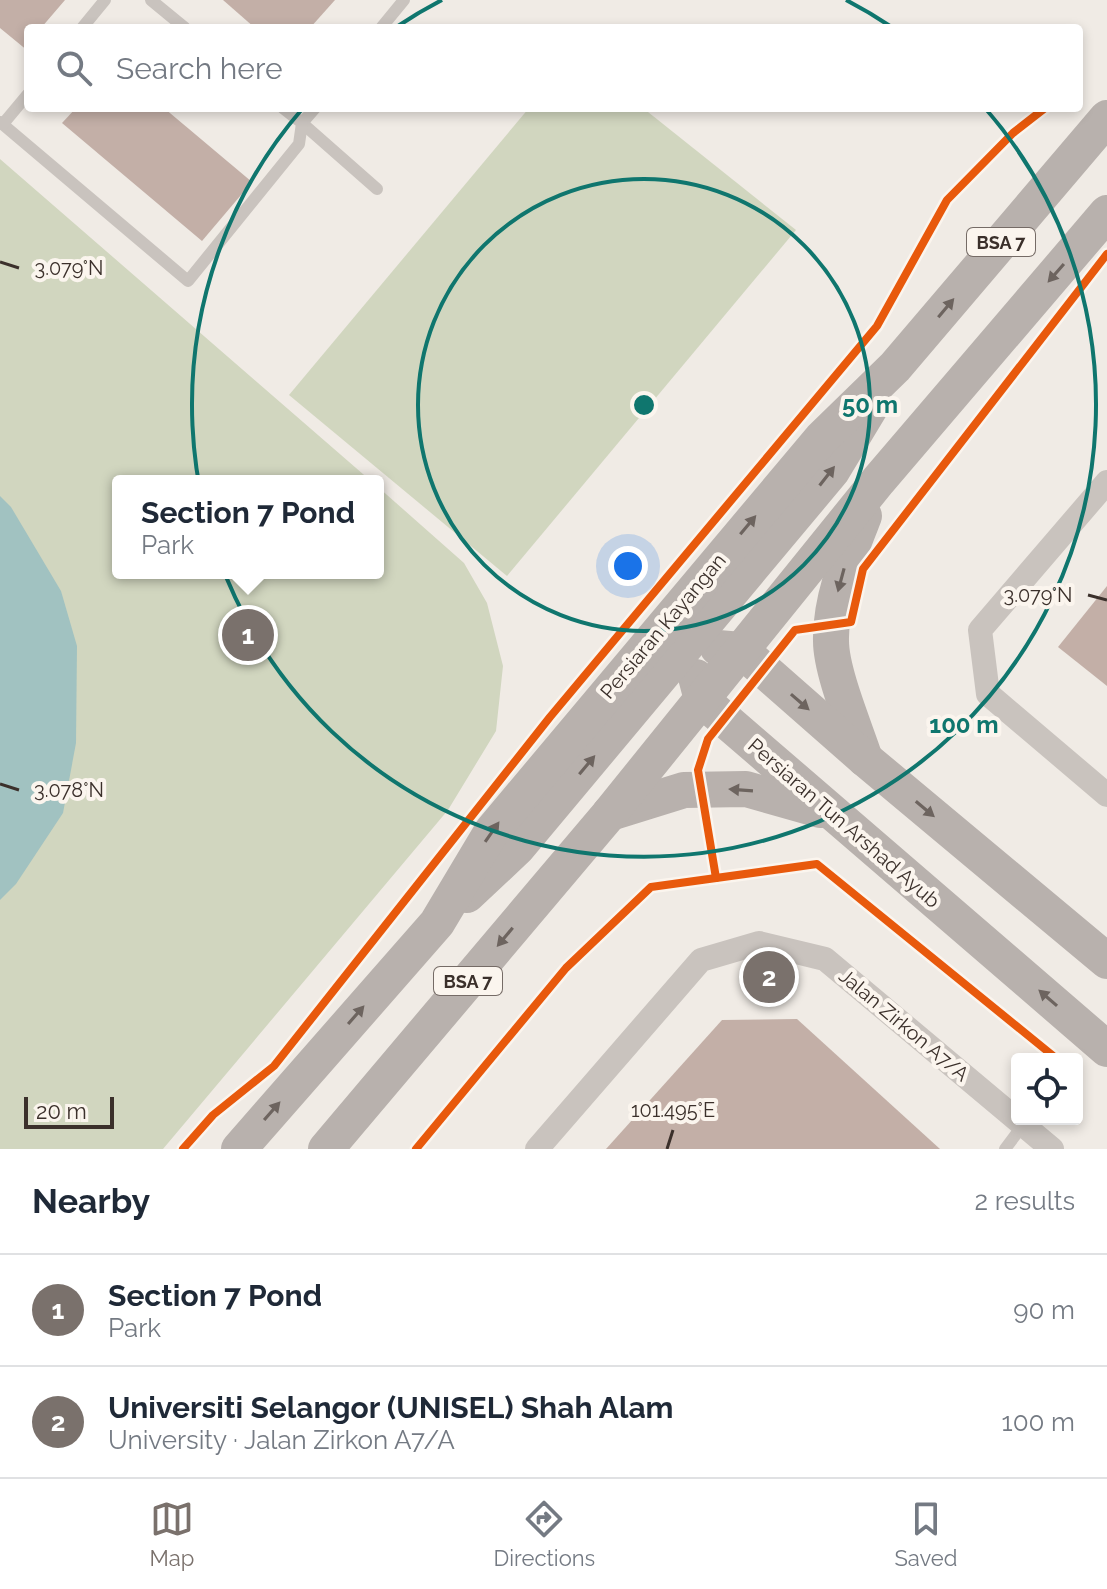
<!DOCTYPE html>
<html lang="en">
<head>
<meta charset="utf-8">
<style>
  body { margin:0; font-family:Raleway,sans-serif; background:#f2f2f3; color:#1f2937 }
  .controls { position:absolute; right:24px; bottom:24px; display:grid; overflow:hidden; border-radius:8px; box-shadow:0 4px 12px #0003 }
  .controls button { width:72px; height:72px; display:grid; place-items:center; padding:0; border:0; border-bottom:2px solid #e0e1e3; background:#fff; color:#1f2937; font:40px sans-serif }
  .scale { position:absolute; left:24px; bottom:20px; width:90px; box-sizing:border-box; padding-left:8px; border:4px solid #3b302b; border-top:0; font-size:22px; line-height:28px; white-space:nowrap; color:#3b302b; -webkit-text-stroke:6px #fbf5ee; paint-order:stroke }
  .you { position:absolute; left:628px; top:566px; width:28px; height:28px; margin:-20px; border:6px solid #fff; border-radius:50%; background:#1a73e8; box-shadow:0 0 0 12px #1a73e833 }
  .badge { display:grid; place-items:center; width:52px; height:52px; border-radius:50%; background:#7a716c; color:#fff; font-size:26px; font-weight:700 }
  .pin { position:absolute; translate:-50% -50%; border:4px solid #fff; box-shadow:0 2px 8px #0006 }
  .popup { position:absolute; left:112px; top:475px; width:272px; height:104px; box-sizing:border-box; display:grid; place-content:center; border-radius:8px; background:#fff; filter:drop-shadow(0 2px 6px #0005); font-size:26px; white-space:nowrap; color:#747a83 }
  .popup b { font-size:30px; color:#1f2937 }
  .popup::after { content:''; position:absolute; left:50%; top:100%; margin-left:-16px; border:16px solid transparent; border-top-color:#fff }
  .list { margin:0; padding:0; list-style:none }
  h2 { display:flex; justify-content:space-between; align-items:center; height:104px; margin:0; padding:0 32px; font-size:34px }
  h2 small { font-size:26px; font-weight:400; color:#747a83 }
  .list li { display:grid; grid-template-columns:52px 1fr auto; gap:24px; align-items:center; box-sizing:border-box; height:112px; padding:0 32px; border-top:2px solid #e0e1e3 }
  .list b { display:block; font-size:30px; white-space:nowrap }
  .list p { margin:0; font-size:26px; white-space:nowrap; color:#747a83 }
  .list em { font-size:26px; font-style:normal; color:#747a83 }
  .icon { flex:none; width:44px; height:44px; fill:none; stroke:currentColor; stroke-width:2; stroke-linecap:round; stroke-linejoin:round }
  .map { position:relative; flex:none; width:1107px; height:1149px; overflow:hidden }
  .search { position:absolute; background:#fff; box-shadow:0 4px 12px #0003; left:24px; right:24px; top:24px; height:88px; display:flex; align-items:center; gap:20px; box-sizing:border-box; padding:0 28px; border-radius:8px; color:#747a83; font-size:30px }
  .sheet { height:328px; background:#fff }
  nav { display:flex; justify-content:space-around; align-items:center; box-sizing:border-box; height:112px; border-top:2px solid #e0e1e3; background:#fff; font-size:22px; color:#747a83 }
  nav a { display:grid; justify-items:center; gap:4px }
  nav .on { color:#7a716c }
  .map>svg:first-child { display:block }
  .green { fill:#d1d6bf }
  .water { fill:#a1c2c1 }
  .building { fill:#c3afa7 }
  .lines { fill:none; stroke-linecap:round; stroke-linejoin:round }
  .service { stroke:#c9c3be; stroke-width:12 }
  .minor { stroke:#c9c3be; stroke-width:24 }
  .primary { stroke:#b8b1ad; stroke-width:36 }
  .cycleway-casing { stroke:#fbf5ee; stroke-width:13 }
  .cycleway { stroke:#e8590c; stroke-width:8 }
  .oneway { fill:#6d645f }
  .ticks { fill:none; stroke:#3b302b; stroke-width:3 }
  .ring { fill:none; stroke:#0f766e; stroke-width:4 }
  .labels { text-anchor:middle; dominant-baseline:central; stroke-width:8; stroke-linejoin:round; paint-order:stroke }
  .shield { fill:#fbf5ee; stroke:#756b66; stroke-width:2 }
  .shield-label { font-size:18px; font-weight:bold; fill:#3b302b }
  .street-label { font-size:20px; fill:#3b302b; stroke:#fbf5ee }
  .ticks-label { font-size:20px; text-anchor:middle; fill:#3b302b; stroke:#fbf5ee; stroke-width:8; stroke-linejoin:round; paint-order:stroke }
  .centre { fill:#0f766e; stroke:#fbf5ee; stroke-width:4 }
  .ring-label { font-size:24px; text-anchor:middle; font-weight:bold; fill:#0f766e; stroke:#fbf5ee; stroke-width:8; stroke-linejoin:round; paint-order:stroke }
</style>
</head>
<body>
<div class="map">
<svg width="1107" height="1149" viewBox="0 0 1107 1149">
  <rect width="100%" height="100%" fill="#f0ebe5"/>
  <g class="green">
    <polygon points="529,108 643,108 796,230 507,576 289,395"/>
    <polygon points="0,159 371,481 118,481 118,573 378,573 378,487 464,563 487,603 503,666 496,731 448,810 163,1149 0,1149"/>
  </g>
  <polygon class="water" points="0,496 11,507 61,591 77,646 76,743 63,813 16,884 0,900"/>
  <g class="building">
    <polygon points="0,0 65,0 41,28 28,28 28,51 0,28"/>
    <polygon points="223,0 335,0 310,28 255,28"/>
    <polygon points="76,108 164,108 252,182 202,241 62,123"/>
    <polygon points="1107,586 1107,686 1058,647"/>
    <polygon points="797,1019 940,1149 606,1149 722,1020"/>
  </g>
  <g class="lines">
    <g class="service">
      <polyline points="151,0 185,28"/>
      <polyline points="82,28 105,0"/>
      <polyline points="381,28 404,0"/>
      <polyline points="315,108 302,123 377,189"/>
      <polyline points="0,122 188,281 299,144 302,123 283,108"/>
      <polyline points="3,124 28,94"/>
      <polyline points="1005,1149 1023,1125"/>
    </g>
    <g class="minor">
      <polyline points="1107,482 980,630 988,694 1107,795"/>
      <polyline points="537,1149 701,960 759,943 825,959 1052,1149"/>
    </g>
    <g class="primary">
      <path d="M 864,516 C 849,554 830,599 831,641 C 831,672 855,728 865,759"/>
      <polyline points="718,648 741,650 865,759 1107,961"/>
      <polyline points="696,677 702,700 1107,1049"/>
      <polyline points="610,813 684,790 746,789 820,810"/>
      <polyline points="467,895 517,848 832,471 870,408"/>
      <polyline points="239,1149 437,923 492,831 821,439 895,367 1107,118"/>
      <polyline points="326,1149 610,813 878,481 1107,213"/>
    </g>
    <g class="cycleway-casing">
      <g id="cycleway">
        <polyline points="716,878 698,770 708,739 795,630 851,622 863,569 1107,254"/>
        <polyline points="183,1149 213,1115 274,1066 550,717 877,326 947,200 1013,133 1045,108"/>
        <polyline points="416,1149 566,968 651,887 817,864 1057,1059"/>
      </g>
    </g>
    <use href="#cycleway" class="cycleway"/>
  </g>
  <defs><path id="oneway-solid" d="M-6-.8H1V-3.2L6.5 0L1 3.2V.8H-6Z" transform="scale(2)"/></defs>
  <g class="oneway">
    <use href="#oneway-solid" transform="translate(1056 273) rotate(131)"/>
    <use href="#oneway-solid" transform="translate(946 308) rotate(-50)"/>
    <use href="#oneway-solid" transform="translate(827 476) rotate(-52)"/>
    <use href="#oneway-solid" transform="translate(748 525) rotate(-50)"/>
    <use href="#oneway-solid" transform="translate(841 580) rotate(105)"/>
    <use href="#oneway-solid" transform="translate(800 702) rotate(41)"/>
    <use href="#oneway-solid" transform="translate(587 765) rotate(-50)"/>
    <use href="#oneway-solid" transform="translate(741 790) rotate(-176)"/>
    <use href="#oneway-solid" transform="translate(925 809) rotate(40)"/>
    <use href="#oneway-solid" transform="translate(492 832) rotate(-55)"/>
    <use href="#oneway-solid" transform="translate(505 937) rotate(130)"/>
    <use href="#oneway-solid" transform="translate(1048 998) rotate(-139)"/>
    <use href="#oneway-solid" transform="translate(356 1015) rotate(-49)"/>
    <use href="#oneway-solid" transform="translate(272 1111) rotate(-49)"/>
  </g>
  <path class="ticks" d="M 0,262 L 19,268M 1088,595 L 1107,600M 0,784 L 19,790M 667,1149 L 673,1130"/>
  <g class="ring">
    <circle cx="644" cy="405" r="226"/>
    <path d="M398 26A452 452 0 0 1 442 0M846 0A452 452 0 0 1 890 26M985 108A452 452 0 1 1 303 108"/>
  </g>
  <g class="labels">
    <g class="shield">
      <rect x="967" y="228" width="68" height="28" rx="6"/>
      <rect x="434" y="967" width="68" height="28" rx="6"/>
    </g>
    <g class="shield-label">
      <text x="1001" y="242">BSA 7</text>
      <text x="468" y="981">BSA 7</text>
    </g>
    <g class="street-label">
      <text transform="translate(663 626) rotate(-50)">Persiaran Kayangan</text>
      <text transform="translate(844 823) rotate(41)">Persiaran Tun Arshad Ayub</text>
      <text transform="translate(904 1025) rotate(40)">Jalan Zirkon A7/A</text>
    </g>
  </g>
  <g class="ticks-label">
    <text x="69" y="275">3.079°N</text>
    <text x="1038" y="602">3.079°N</text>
    <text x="69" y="797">3.078°N</text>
    <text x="673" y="1117">101.495°E</text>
  </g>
  <circle cx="644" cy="405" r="12" class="centre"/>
  <g class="ring-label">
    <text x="870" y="413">50 m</text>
    <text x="964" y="733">100 m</text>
  </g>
</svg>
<div class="controls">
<button><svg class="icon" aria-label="locate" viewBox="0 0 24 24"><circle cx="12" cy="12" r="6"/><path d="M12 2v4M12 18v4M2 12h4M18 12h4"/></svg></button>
</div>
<div class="scale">20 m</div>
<div class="you"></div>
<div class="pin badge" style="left:248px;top:635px">1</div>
<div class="popup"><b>Section 7 Pond</b>Park</div>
<div class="pin badge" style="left:769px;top:977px">2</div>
<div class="search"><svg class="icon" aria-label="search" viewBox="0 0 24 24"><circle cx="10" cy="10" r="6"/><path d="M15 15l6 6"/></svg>Search here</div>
</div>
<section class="sheet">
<h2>Nearby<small>2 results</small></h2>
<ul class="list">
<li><span class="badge">1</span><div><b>Section 7 Pond</b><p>Park</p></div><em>90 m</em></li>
<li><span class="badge">2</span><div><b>Universiti Selangor (UNISEL) Shah Alam</b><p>University · Jalan Zirkon A7/A</p></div><em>100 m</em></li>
</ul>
</section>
<nav>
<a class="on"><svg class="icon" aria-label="map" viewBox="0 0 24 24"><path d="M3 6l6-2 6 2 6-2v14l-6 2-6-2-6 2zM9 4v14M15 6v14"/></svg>Map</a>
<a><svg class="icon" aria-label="directions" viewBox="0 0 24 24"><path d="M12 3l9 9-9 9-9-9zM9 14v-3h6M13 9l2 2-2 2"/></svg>Directions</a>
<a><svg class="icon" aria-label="saved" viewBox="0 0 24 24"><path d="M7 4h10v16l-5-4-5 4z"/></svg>Saved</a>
</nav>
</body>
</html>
